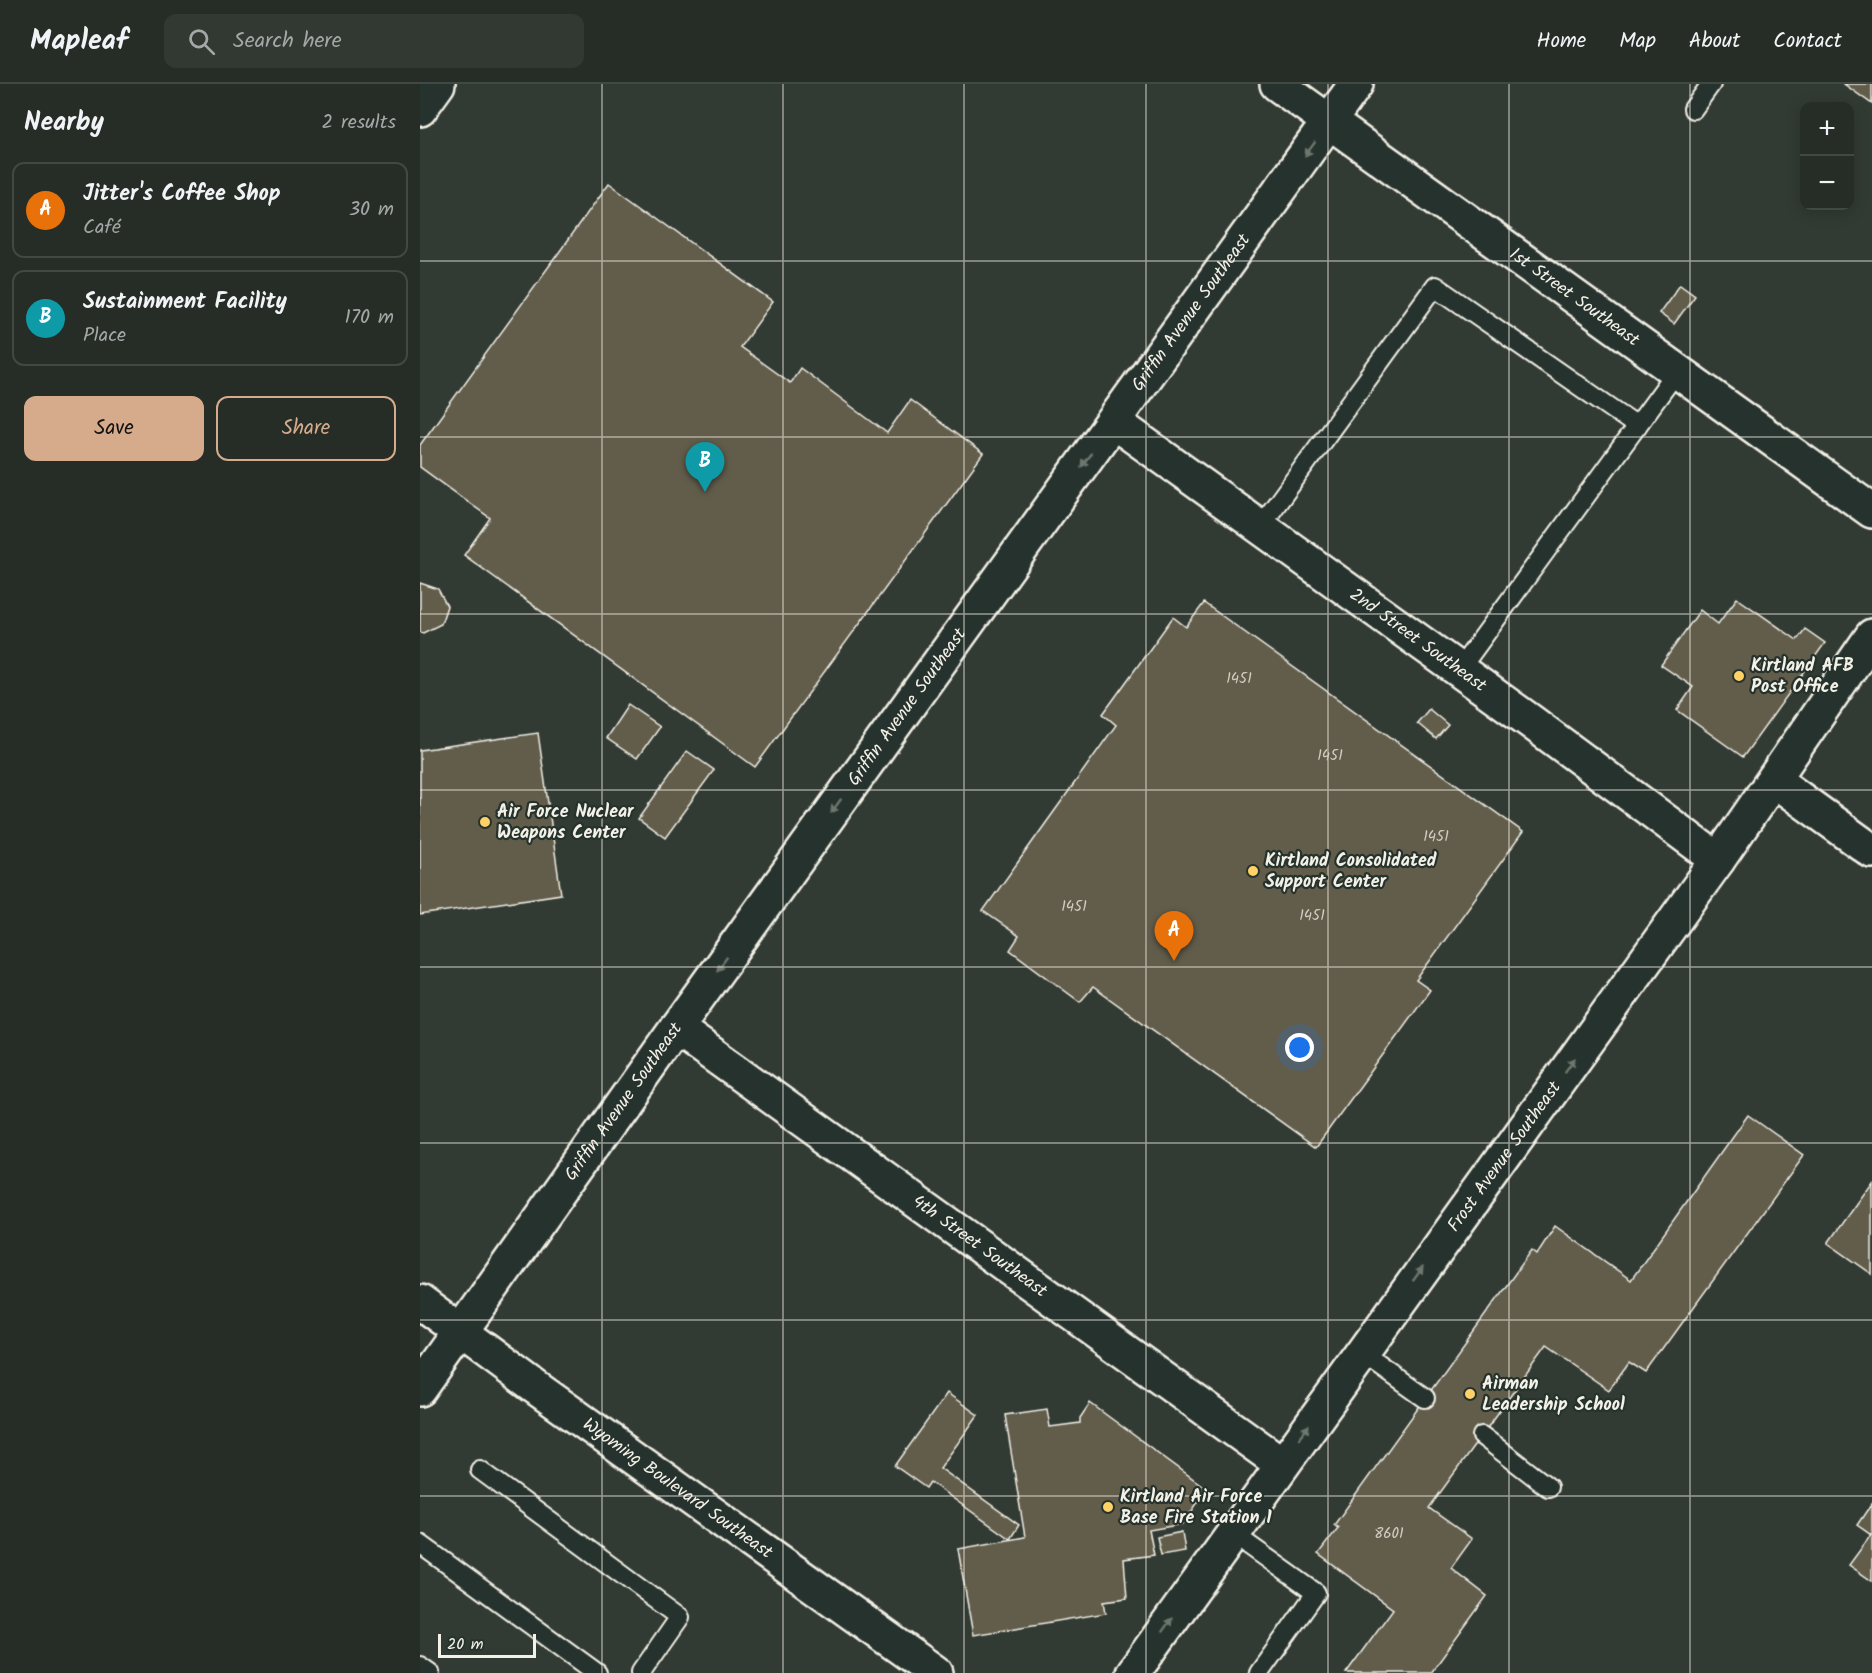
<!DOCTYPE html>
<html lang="en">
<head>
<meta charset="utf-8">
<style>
  body { margin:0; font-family:Kalam,sans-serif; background:#323832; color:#f1f3f6 }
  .controls { position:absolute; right:18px; top:18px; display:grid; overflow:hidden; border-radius:12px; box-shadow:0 3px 15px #0003 }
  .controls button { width:54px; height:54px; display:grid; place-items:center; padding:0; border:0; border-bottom:2px solid #424843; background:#262c26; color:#f1f3f6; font:30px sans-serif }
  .scale { position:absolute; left:18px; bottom:15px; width:98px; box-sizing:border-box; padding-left:6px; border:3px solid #f4f1e8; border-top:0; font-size:16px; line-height:21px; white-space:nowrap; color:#f4f1e8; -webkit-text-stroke:4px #26332d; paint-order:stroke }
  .you { position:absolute; left:880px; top:964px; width:21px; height:21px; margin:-15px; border:4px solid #fff; border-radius:50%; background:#1a73e8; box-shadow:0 0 0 9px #1a73e833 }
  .badge { display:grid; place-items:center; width:39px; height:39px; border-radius:50%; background:#d6ab8b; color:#fff; font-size:20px; font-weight:700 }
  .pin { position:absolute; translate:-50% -50px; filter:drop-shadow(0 2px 3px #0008) }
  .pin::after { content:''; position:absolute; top:32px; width:21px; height:18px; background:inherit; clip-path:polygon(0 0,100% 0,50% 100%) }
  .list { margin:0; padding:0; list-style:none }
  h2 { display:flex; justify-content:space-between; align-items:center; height:78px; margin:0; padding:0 24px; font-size:26px }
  h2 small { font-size:20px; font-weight:400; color:#a4a7a7 }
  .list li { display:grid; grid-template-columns:39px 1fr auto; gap:18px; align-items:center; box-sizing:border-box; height:96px; margin:0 12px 12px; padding:0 12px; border:2px solid #424843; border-radius:12px }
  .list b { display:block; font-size:22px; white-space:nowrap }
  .list p { margin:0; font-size:20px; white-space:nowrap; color:#a4a7a7 }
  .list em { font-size:20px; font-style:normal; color:#a4a7a7 }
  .actions { display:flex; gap:12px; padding:18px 24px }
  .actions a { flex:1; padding:14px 0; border:2px solid #d6ab8b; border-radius:12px; text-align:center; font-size:21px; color:#d6ab8b }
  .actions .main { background:#d6ab8b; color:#111 }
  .icon { flex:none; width:33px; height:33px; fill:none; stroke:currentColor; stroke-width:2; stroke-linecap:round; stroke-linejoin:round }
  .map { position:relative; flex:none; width:1452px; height:1589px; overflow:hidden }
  header { display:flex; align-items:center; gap:36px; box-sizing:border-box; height:84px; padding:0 30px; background:#262c26; border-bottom:2px solid #424843 }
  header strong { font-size:28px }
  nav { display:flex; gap:33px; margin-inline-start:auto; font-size:21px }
  .search { width:420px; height:54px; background:#323832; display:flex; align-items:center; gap:15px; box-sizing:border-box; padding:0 21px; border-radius:12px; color:#a4a7a7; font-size:22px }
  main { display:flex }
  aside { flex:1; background:#262c26 }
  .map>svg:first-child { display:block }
  .building { fill:#625d4b; stroke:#f4f1e8; stroke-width:1.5 }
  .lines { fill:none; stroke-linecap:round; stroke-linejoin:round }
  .service-casing { stroke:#f4f1e8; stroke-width:22 }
  .minor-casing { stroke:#f4f1e8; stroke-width:38 }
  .tertiary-casing { stroke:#f4f1e8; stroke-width:38 }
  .secondary-casing { stroke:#f4f1e8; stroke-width:38 }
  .service { stroke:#26332d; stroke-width:18 }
  .minor { stroke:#26332d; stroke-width:33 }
  .tertiary { stroke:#26332d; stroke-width:33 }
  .secondary { stroke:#26332d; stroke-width:33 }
  .oneway { fill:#6e766e }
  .grid { fill:none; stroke:#f4f1e8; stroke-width:1.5; stroke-opacity:0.55 }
  .poi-dot { fill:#ffd166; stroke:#26332d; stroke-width:2 }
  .labels { text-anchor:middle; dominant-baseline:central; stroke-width:4.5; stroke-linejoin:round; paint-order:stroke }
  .number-label { font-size:15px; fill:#d0ccc1 }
  .street-label { font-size:18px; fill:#f4f1e8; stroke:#26332d }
  .poi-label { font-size:18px; font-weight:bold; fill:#f4f1e8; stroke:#26332d; text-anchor:start }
</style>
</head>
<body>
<header>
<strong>Mapleaf</strong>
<div class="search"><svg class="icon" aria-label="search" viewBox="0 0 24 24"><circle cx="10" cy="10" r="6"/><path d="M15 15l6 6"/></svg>Search here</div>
<nav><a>Home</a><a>Map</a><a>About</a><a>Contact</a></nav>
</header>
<main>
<aside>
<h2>Nearby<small>2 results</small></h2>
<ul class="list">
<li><span class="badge" style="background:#e8710a">A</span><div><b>Jitter's Coffee Shop</b><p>Café</p></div><em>30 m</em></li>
<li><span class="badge" style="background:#0f9aa8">B</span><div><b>Sustainment Facility</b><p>Place</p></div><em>170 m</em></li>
</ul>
<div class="actions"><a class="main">Save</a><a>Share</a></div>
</aside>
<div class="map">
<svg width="1452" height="1589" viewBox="0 0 1452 1589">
  <rect width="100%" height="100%" fill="#323b33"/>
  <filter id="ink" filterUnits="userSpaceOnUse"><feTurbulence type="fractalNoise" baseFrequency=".0167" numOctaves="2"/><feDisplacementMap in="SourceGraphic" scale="12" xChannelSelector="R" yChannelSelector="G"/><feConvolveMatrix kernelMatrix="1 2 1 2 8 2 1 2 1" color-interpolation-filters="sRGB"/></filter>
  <g filter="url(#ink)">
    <g class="building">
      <polygon points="1424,0 1452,0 1452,20"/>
      <polygon points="189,99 353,218 320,263 370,299 380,284 467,349 490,316 563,370 335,683 44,471 70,434 0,383 0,361"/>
      <polygon points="1260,200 1275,211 1254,240 1239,229"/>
      <polygon points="0,499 18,505 27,522 21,540 3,549 0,548"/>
      <polygon points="1317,514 1377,556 1385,545 1405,559 1323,673 1257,626 1273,603 1241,581 1280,526 1298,540"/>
      <polygon points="784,519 1103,748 996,896 1010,906 896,1063 673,903 660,918 590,866 599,852 563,827 696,641 683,630 753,533 766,543"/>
      <polygon points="208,621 240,643 217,675 186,654"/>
      <polygon points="1009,625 1028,641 1016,655 997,639"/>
      <polygon points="118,649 141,810 0,831 0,666"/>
      <polygon points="267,667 294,686 245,753 219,734"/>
      <polygon points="1328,1031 1384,1071 1226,1289 1209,1278 1189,1306 1126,1263 1009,1424 1052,1455 1031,1484 1067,1512 1011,1589 926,1589 973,1525 898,1470 918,1444 914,1441 1112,1166 1117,1170 1135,1142 1211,1196"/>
      <polygon points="1452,1097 1452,1190 1408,1159"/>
      <polygon points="527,1309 558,1331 520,1384 599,1441 590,1455 510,1398 506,1404 475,1382"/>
      <polygon points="670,1319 787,1405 763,1440 729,1446 734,1471 704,1475 707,1514 684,1517 686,1529 553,1551 538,1465 605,1453 585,1331 627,1325 630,1343 660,1339 660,1334"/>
      <polygon points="1452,1419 1452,1497 1429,1481 1451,1451 1437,1441"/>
      <polygon points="762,1448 765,1467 741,1471 737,1453"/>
    </g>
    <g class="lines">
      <g class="service-casing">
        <g id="service">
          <polyline points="1273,25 1291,0"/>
          <polyline points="840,443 1015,202 1217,342"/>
          <polyline points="1039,586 1257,287"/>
          <polyline points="942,1269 1005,1314"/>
          <polyline points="1062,1352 1128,1403"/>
          <polyline points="60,1386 260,1533 221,1589"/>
          <polyline points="812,1449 896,1509 839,1589"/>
          <polyline points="0,1460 177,1589"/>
          <polyline points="0,1582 10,1589"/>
        </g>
      </g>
      <g class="minor-casing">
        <g id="minor">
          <path id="s1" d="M 857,0 L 1452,427"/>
          <path id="s2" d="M 694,338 L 1110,637 L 1298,776"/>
          <polyline points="1354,696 1452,767"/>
          <path id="s3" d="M 256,944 L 862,1380"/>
          <path id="s4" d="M 0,1305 L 256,944 L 936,0"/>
          <path id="s5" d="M 713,1589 L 1298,776 L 1452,552"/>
        </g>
      </g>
      <g class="tertiary-casing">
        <polyline id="tertiary" points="0,25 18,0"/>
      </g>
      <g class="secondary-casing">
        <g id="secondary">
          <path id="s6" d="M 0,1218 L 115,1303 L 516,1589"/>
        </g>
      </g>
      <use href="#service" class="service"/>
      <use href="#minor" class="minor"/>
      <use href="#tertiary" class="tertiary"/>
      <use href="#secondary" class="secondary"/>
    </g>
    <defs><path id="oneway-solid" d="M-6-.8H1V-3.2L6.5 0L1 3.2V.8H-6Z" transform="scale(1.5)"/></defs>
    <g class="oneway">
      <use href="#oneway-solid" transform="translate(890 65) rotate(126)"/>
      <use href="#oneway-solid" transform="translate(666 376) rotate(126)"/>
      <use href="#oneway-solid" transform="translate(416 722) rotate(126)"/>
      <use href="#oneway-solid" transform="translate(302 880) rotate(126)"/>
      <use href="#oneway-solid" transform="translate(1150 981) rotate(-54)"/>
      <use href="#oneway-solid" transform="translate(998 1190) rotate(-54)"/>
      <use href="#oneway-solid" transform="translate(884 1348) rotate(-54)"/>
      <use href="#oneway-solid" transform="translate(747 1541) rotate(-55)"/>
    </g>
  </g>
  <path class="grid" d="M 182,0 L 182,1589M 363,0 L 363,1589M 544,0 L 544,1589M 726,0 L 726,1589M 908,0 L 908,1589M 1089,0 L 1089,1589M 1270,0 L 1270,1589M 0,177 L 1452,177M 0,353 L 1452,353M 0,530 L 1452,530M 0,706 L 1452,706M 0,883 L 1452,883M 0,1059 L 1452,1059M 0,1236 L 1452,1236M 0,1412 L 1452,1412"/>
  <g class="poi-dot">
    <circle cx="1319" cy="592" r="6"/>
    <circle cx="65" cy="738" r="6"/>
    <circle cx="833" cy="787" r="6"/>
    <circle cx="1050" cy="1310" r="6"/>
    <circle cx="688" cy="1423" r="6"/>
  </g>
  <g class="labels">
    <g class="number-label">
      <text x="819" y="595">1451</text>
      <text x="910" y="672">1451</text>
      <text x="1016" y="753">1451</text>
      <text x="654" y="823">1451</text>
      <text x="892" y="832">1451</text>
      <text x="969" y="1450">8601</text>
    </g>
    <g class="street-label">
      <text stroke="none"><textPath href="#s1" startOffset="366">1st Street Southeast</textPath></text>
      <text stroke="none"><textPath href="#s4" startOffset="1324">Griffin Avenue Southeast</textPath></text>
      <text stroke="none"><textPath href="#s2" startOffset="374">2nd Street Southeast</textPath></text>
      <text stroke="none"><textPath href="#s4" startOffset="838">Griffin Avenue Southeast</textPath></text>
      <text stroke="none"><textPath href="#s4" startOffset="352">Griffin Avenue Southeast</textPath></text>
      <text stroke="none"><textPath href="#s5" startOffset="636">Frost Avenue Southeast</textPath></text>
      <text stroke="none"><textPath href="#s3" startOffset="374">4th Street Southeast</textPath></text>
      <text stroke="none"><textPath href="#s6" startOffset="318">Wyoming Boulevard Southeast</textPath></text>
    </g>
    <g class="poi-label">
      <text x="1331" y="582">Kirtland AFB<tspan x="1331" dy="21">Post Office</tspan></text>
      <text x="77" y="728">Air Force Nuclear<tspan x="77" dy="21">Weapons Center</tspan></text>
      <text x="845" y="777">Kirtland Consolidated<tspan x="845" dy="21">Support Center</tspan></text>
      <text x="1062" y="1300">Airman<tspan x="1062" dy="21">Leadership School</tspan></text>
      <text x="700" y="1413">Kirtland Air Force<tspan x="700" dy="21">Base Fire Station 1</tspan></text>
    </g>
  </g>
</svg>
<div class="controls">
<button>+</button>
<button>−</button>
</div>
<div class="scale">20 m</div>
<div class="you"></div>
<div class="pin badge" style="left:754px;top:877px;background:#e8710a">A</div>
<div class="pin badge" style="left:285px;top:408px;background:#0f9aa8">B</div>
</div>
</main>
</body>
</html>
